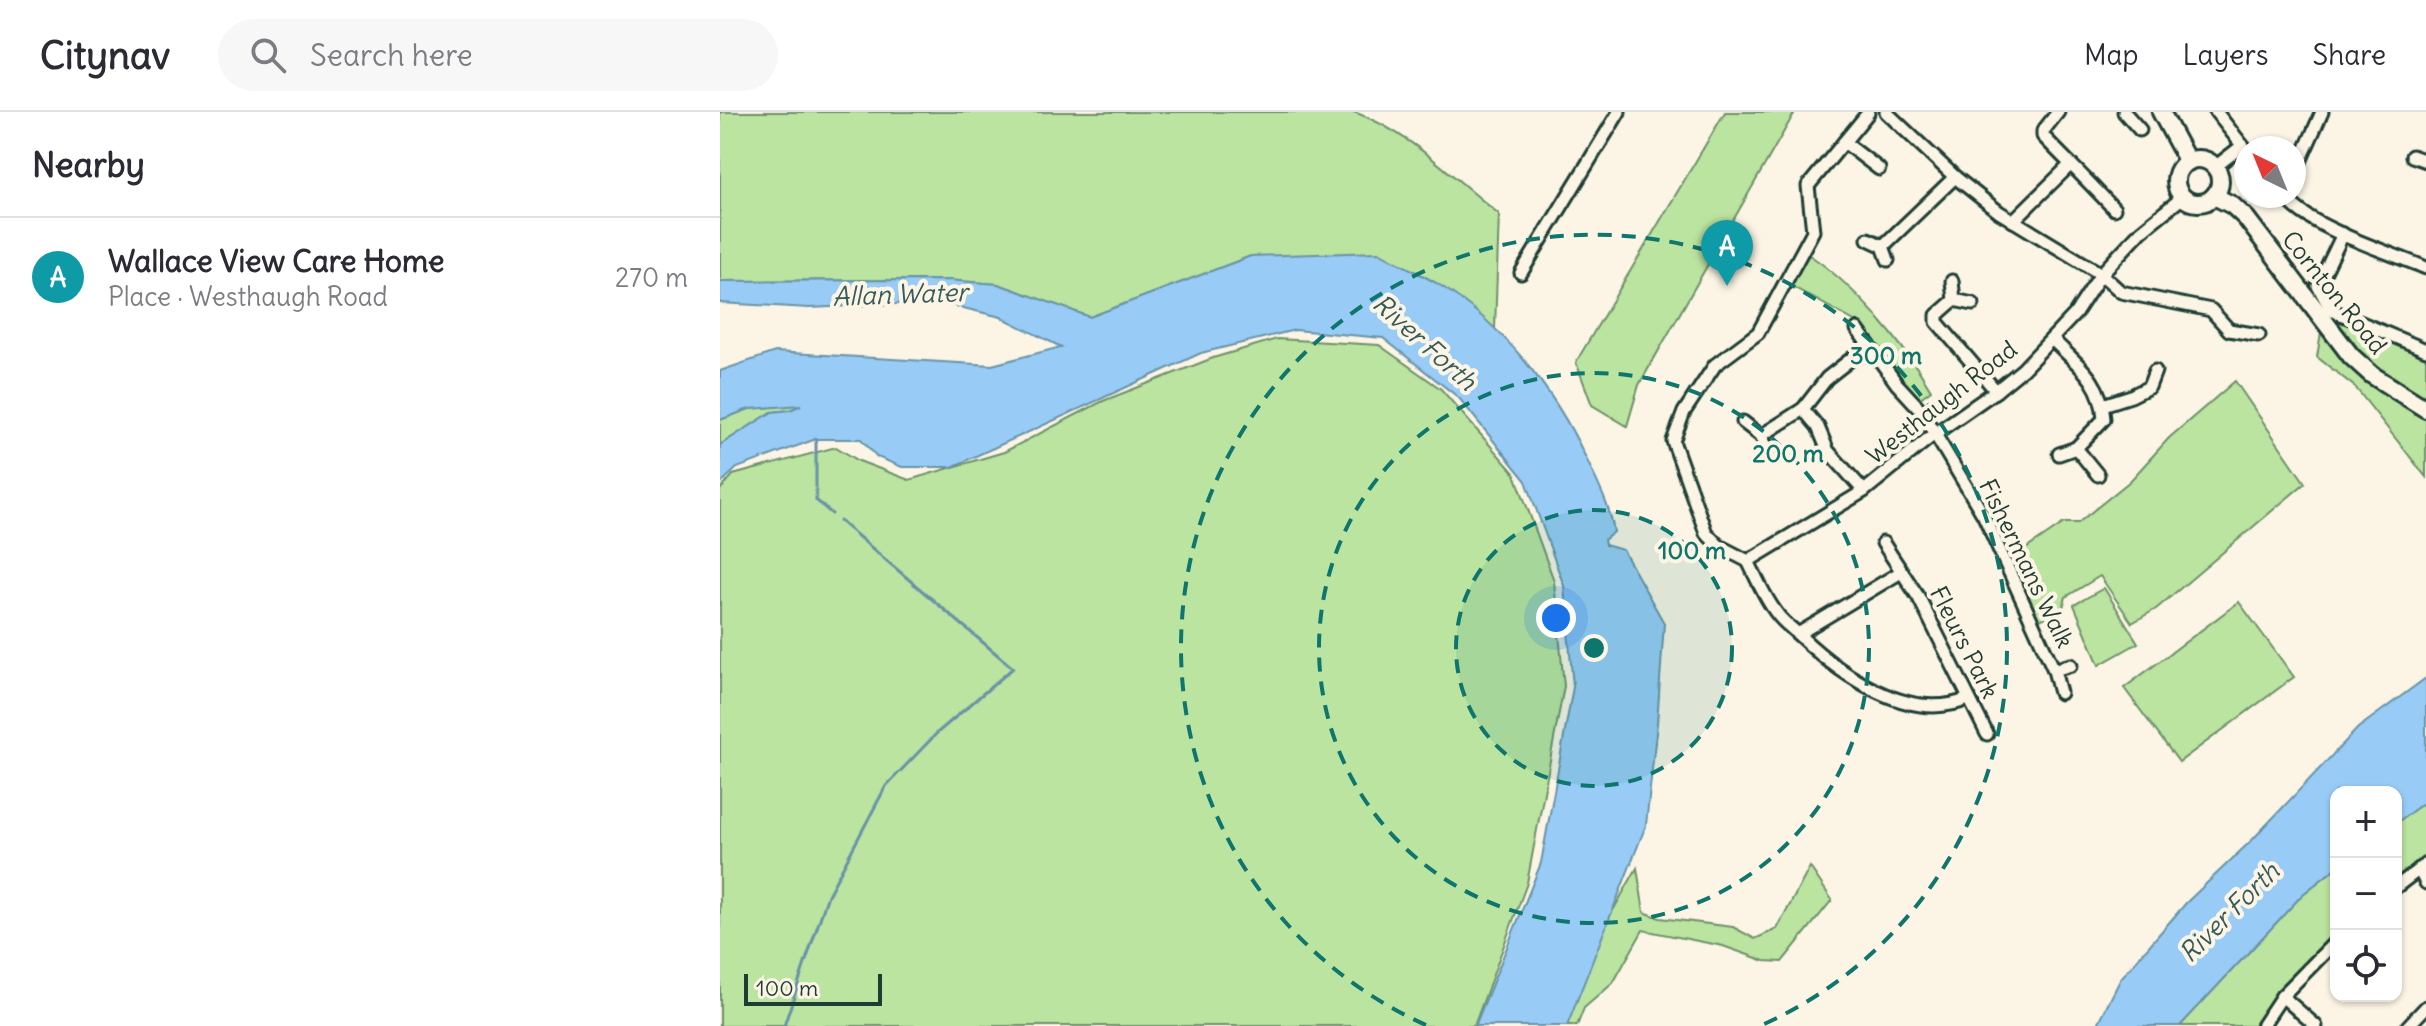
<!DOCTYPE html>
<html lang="en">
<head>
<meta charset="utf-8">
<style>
  body { margin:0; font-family:Delius,sans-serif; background:#f7f7f7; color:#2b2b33 }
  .controls { position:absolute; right:24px; bottom:24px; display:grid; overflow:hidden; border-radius:16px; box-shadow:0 2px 6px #0004 }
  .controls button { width:72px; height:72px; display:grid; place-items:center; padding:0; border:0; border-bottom:2px solid #e1e1e2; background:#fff; color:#2b2b33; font:40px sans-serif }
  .compass { position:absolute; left:1514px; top:24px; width:72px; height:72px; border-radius:50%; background:#fff; box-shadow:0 2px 6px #0004; rotate:317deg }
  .scale { position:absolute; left:24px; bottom:20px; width:138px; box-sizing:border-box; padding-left:8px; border:4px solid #1f3d34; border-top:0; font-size:22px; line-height:28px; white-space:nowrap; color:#1f3d34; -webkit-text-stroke:6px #fcf5e5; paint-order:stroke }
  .you { position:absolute; left:836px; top:506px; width:28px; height:28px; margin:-20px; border:6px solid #fff; border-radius:50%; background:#1a73e8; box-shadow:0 0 0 12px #1a73e833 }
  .badge { display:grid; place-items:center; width:52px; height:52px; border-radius:50%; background:#ea580c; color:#fff; font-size:26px; font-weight:700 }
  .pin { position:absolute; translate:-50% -66px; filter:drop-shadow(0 2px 4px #0008) }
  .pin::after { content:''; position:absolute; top:42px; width:28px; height:24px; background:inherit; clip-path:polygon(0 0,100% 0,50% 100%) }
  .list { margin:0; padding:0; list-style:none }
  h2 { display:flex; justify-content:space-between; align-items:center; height:104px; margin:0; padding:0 32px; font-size:34px }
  h2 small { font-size:26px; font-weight:400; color:#7c7c81 }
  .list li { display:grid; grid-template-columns:52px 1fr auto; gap:24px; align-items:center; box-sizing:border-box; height:120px; padding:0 32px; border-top:2px solid #e1e1e2 }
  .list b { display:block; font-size:30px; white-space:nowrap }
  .list p { margin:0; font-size:26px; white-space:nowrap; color:#7c7c81 }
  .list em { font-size:26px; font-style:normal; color:#7c7c81 }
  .icon { flex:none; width:44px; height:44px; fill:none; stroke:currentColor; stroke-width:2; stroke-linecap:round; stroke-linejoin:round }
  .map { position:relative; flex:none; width:1706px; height:914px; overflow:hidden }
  header { display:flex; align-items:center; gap:48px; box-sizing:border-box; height:112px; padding:0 40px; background:#fff; border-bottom:2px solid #e1e1e2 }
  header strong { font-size:38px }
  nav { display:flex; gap:44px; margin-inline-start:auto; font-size:28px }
  .search { width:560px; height:72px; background:#f7f7f7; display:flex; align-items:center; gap:20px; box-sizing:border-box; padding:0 28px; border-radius:44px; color:#7c7c81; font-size:30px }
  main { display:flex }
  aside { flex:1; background:#fff }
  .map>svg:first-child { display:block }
  .green { fill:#bbe4a0; stroke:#6d906a; stroke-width:2 }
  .water { fill:#98ccf6; stroke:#6893a8; stroke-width:2 }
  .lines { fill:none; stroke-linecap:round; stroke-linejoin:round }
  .stream { stroke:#6893a8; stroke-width:3 }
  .minor-casing { stroke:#1f3d34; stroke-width:17 }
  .secondary-casing { stroke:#1f3d34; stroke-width:22 }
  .minor { stroke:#fcf5e5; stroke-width:11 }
  .secondary { stroke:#fcf5e5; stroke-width:16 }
  .ring { fill:none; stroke:#0f766e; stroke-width:4; stroke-dasharray:14 10 }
  .labels { text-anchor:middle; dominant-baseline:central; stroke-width:8; stroke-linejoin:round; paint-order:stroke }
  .street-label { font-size:24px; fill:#1f3d34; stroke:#fcf5e5 }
  .water-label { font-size:26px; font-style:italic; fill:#375a5b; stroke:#fcf5e5 }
  .centre { fill:#0f766e; stroke:#fcf5e5; stroke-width:4 }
  .ring-label { font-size:24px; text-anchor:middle; font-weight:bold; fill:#0f766e; stroke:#fcf5e5; stroke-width:8; stroke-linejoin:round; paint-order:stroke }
</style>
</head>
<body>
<header>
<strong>Citynav</strong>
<div class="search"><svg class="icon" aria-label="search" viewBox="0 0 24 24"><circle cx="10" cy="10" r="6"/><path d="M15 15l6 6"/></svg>Search here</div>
<nav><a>Map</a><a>Layers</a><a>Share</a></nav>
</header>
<main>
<aside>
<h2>Nearby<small></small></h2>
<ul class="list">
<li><span class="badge" style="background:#0f9aa8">A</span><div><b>Wallace View Care Home</b><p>Place · Westhaugh Road</p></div><em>270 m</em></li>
</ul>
</aside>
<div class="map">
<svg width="1706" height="914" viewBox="0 0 1706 914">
  <rect width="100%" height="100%" fill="#fcf5e5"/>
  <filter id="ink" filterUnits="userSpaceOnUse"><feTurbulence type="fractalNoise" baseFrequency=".0125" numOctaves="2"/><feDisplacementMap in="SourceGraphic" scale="16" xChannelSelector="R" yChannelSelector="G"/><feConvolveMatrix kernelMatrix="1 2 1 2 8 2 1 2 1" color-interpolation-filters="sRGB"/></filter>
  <g filter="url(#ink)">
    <g class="green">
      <path d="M 0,0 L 634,0 C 690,20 733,66 779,102 L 775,217 L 720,174 L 531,144 L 370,205 L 278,172 L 226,168 L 0,169 Z"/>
      <polygon points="1005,0 1075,0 919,273 907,314 872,293 856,250"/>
      <path d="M 1086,141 C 1131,169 1184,232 1211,278 L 1199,287 L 1186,275 L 1177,258 L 1136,210 L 1068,172 Z"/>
      <polygon points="1604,201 1706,241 1706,365 1635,275 1597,245"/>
      <polygon points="557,227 659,233 721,277 795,362 834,469 844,574 807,771 754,914 0,914 0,378 13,363 116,335 139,349 189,368 284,340 383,289 493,246"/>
      <polygon points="1515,269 1585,371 1436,497 1412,511 1380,464 1346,485 1342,499 1317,509 1294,445 1344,411 1358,411 1410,369 1449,326"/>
      <polygon points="85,292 70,298 52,300 0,333 0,308 29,297"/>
      <polygon points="1384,476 1418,531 1379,553 1354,493"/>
      <polygon points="1519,490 1574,565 1459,650 1404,576"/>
      <polygon points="1706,689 1706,749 1676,773 1676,711"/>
      <polygon points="1090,755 1112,788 1062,850 1045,849 1003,834 923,818 893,871 864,896 857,914 845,914 879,823 917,756 924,800 940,806 1013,815 1035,827 1057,817"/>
      <polygon points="1616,756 1616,826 1539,914 1460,914 1583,782"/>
    </g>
    <g class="water">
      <path d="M 659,140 C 678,151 699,161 718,172 C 783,212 834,278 866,346 C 877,370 890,394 894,420 L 884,428 L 885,433 L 903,438 L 944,511 L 937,612 L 926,713 L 847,914 L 755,914 L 821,751 L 853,575 L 844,474 L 806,369 L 739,286 L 663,226 L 575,218 L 481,241 L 232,355 L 182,355 L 157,345 L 141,327 L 96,327 L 17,356 L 0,372 L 0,333 L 52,300 L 70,298 L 81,293 L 29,297 L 0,308 L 0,259 L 55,240 L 272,253 L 341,235 L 281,205 L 218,190 L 89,196 L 0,191 L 0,169 L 226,168 L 278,172 L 370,205 L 531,144 Z"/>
      <polygon points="1706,566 1706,689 1676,711 1676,680 1616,680 1616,756 1583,782 1460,914 1377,914 1401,866 1466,791 1533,727 1638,616"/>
    </g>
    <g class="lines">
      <g class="stream">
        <polyline points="96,327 96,388 112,402"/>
        <polyline points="64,914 108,783 166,674 217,621 293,556 120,409"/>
      </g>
      <g class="minor-casing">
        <g id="minor">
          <polyline points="1166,0 1235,65 1279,100 1381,162 1401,180 1491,198 1509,218 1539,223"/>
          <path d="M 1338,0 L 1323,19 L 1323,24 C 1347,49 1371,72 1394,97"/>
          <polyline points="1404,0 1420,18"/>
          <polyline points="1496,0 1526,38"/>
          <polyline points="1124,30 1159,57"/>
          <polyline points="1692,44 1706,49"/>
          <polyline points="1495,55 1522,34"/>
          <polyline points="1574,63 1602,0"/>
          <path d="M 1565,84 C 1586,115 1669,140 1706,156"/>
          <polyline points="1293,109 1349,54"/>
          <polyline points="1623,122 1598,174 1611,198 1706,238"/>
          <polyline points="1148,127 1163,134 1168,148"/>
          <polyline points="1163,134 1235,65"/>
          <polyline points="801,161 899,0"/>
          <polyline points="1232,169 1234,188"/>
          <polyline points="1253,192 1234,188 1217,203 1217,210 1276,279"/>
          <polyline points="1137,217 1177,272 1200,297 1264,404 1334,558 1340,581"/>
          <path d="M 1332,227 C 1358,253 1382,269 1384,307 L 1356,336 L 1378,363"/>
          <polyline points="1383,293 1411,284 1429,275 1435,259"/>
          <polyline points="1083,297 1098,315 1108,339 1144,379"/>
          <polyline points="1023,310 1041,324 1048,337"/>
          <polyline points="1041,324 1083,297 1107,266 1149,233"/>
          <polyline points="1339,342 1356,336"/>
          <polyline points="1163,431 1199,486 1267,622"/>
          <polyline points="1028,449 1144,379 1213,323 1276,279 1303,257 1355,202 1381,162 1421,119 1463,85"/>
          <polyline points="1028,449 999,434 986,421 953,329 964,300 995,253 1038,221 1093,119 1088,74 1148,1"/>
          <path d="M 1028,449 C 1037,467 1045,487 1058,503 C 1064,511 1073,517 1080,524 C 1121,563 1190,612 1248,587"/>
          <polyline points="1078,522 1181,460"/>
          <polyline points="1334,558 1351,553"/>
          <polyline points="1699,757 1706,771"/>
          <polyline points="1676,775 1706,752"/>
          <polyline points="1562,884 1596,914"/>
          <polyline points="1542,914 1562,884 1616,829"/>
          <polyline points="1688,914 1706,895"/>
        </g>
      </g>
      <g class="secondary-casing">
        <g id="secondary">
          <polyline points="1441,0 1468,50"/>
          <circle cx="1478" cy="69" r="22"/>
          <polyline points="1494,84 1512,93 1526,106 1631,244 1652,263 1706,297"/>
        </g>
      </g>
      <use href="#minor" class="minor"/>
      <use href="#secondary" class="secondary"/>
    </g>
  </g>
  <circle cx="874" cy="536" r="138" fill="#0f766e" fill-opacity=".12"/>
  <g class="ring">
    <circle cx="874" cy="536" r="138"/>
    <circle cx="874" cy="536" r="275"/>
    <path d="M706 913A413 413 0 1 1 1042 913"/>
  </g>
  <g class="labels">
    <g class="street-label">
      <text transform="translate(1615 180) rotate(51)">Cornton Road</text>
      <text transform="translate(1221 290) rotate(-38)">Westhaugh Road</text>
      <text transform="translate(1307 451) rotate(64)">Fishermans Walk</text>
      <text transform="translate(1245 530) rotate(63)">Fleurs Park</text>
    </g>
    <g class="water-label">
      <text transform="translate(180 182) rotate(-2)">Allan Water</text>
      <text transform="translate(705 230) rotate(42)">River Forth</text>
      <text transform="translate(1509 800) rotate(-45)">River Forth</text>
    </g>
  </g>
  <circle cx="874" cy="536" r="12" class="centre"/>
  <g class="ring-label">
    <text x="1166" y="252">300 m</text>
    <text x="1068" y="350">200 m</text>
    <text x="972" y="447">100 m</text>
  </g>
</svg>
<div class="controls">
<button>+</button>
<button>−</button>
<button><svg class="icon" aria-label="locate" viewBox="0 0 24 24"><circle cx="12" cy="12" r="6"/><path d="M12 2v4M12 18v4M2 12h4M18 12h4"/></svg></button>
</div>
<svg class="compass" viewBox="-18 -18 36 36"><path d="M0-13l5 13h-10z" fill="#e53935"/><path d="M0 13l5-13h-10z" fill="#7c7c81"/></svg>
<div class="scale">100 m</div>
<div class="you"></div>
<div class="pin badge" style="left:1007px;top:174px;background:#0f9aa8">A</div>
</div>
</main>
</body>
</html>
